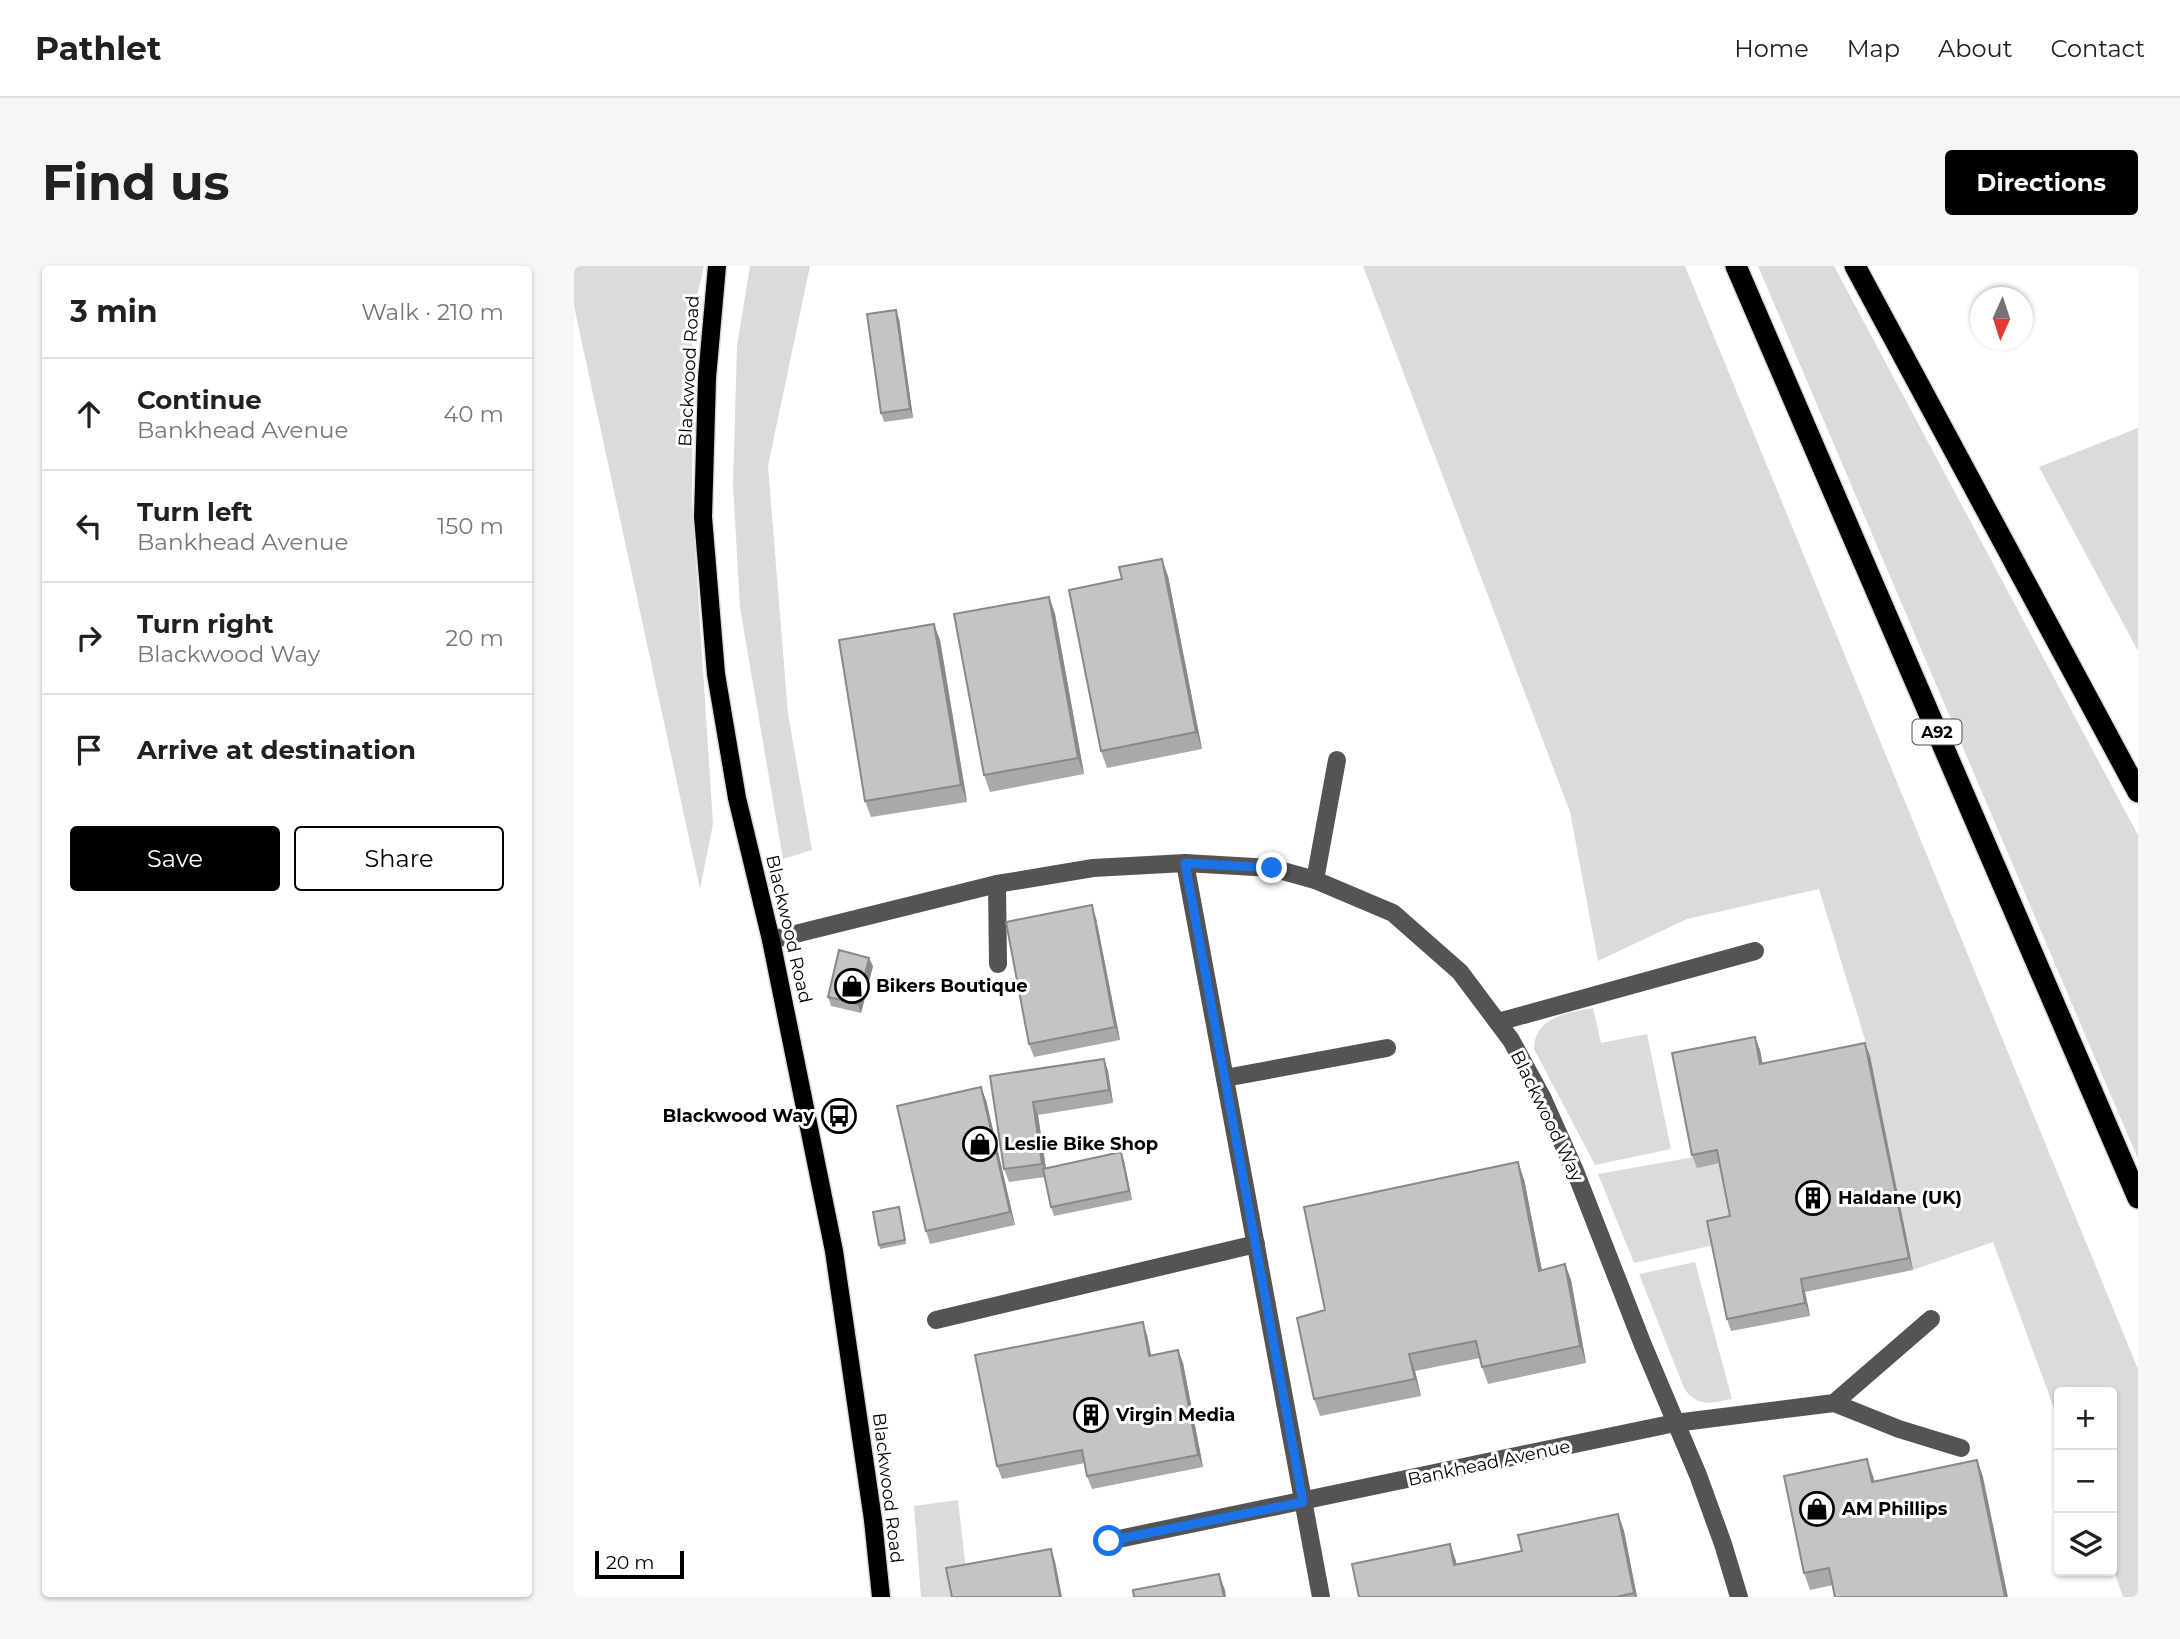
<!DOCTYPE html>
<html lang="en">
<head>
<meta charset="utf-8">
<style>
  body { margin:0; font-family:Montserrat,sans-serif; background:#f6f6f6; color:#202124 }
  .controls { position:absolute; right:21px; bottom:21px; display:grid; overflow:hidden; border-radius:7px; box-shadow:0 2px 5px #0004 }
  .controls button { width:63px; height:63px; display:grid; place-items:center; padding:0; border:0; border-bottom:2px solid #e0e0e0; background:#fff; color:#202124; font:35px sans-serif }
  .compass { position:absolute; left:1396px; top:21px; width:63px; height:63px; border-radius:50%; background:#fff; box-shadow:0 2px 5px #0004; rotate:183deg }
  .scale { position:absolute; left:21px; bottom:18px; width:89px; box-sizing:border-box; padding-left:7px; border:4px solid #000; border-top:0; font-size:19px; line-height:24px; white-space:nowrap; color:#000; -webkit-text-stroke:5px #fff; paint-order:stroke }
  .stop { position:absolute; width:21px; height:21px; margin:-16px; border:5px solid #1a73e8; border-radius:50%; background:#fff }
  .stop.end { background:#1a73e8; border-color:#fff; box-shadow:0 2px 7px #0008 }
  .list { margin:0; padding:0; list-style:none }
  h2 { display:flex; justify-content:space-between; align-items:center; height:91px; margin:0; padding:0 28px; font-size:30px }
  h2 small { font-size:23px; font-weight:400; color:#757577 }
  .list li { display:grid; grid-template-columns:46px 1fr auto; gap:21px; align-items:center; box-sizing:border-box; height:112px; padding:0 28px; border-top:2px solid #e0e0e0 }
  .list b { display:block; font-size:26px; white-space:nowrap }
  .list p { margin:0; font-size:23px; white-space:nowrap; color:#757577 }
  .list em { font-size:23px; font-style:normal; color:#757577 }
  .actions { display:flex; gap:14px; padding:21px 28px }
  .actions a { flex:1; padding:16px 0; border:2px solid #000; border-radius:7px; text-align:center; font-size:24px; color:#000 }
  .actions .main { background:#000; color:#fff }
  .icon { flex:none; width:38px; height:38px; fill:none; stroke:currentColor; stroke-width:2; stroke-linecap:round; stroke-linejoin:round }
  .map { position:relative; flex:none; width:1564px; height:1331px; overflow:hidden; border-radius:7px }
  header { display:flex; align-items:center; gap:42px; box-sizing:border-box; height:98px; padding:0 35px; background:#fff; border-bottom:2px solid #e0e0e0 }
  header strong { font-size:33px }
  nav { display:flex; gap:38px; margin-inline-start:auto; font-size:24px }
  .intro { display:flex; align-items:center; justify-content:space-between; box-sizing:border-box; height:168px; padding:0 42px }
  h1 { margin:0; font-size:49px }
  .button { padding:18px 32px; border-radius:7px; background:#000; color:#fff; font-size:24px; font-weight:700 }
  main { display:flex; gap:42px; padding:0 42px }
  aside { flex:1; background:#fff; border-radius:7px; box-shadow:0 2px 5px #0004 }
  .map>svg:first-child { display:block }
  .green { fill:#dbdbdb }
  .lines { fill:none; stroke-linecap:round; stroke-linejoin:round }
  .major-casing { stroke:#dbdbdb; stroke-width:21 }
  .highway-casing { stroke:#dbdbdb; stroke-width:24 }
  .minor { stroke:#545454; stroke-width:18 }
  .major { stroke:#000; stroke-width:18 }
  .highway { stroke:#000; stroke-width:21 }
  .wall { fill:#a9a9a9 }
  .shaded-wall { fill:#898989 }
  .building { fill:#c4c4c4; stroke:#898989; stroke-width:2 }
  .route { stroke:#1a73e8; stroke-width:9 }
  .labels { text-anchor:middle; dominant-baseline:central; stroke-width:6; stroke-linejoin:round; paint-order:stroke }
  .shield { fill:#fff; stroke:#4c4c4c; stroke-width:2 }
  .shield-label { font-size:16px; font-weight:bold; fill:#000 }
  .street-label { font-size:18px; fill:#000; stroke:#fff }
  .poi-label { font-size:18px; font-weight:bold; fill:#000; stroke:#fff; text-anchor:start }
</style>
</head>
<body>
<header>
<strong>Pathlet</strong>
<nav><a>Home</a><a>Map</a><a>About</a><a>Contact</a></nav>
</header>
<div class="intro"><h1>Find us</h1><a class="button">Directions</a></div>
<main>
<aside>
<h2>3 min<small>Walk · 210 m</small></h2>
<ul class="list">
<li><svg class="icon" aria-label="ahead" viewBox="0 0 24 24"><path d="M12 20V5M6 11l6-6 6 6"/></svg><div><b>Continue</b><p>Bankhead Avenue</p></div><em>40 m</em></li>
<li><svg class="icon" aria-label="left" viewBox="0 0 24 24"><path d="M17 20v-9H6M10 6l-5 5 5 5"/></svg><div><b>Turn left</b><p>Bankhead Avenue</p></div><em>150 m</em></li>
<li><svg class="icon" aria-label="right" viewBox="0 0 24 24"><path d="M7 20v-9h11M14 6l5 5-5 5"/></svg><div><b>Turn right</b><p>Blackwood Way</p></div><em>20 m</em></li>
<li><svg class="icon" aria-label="arrive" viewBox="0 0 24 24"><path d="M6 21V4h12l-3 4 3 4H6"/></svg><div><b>Arrive at destination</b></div></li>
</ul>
<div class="actions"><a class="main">Save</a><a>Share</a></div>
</aside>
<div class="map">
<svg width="1564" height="1331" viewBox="0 0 1564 1331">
  <rect width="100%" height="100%" fill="#fff"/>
  <g class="green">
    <polygon points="0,0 130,0 119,46 118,234 139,558 126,623 0,40"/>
    <polygon points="176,0 236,0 194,200 214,448 238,584 209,593 166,342 159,218 163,80"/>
    <polygon points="789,0 1111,0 1564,1103 1564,1331 1549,1331 1538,1300 1538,1126 1485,1126 1485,1156 1419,976 1339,1004 1296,790 1245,623 1113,653 1024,695 996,546"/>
    <polygon points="1184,0 1260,0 1564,569 1564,893"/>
    <polygon points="1564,162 1564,385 1465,201"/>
    <path d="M 1019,742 L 1027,777 L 1073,768 L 1097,883 L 1021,899 L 960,783 C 961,750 994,747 1019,742 Z"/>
    <polygon points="1120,891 1147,897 1160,963 1140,979 1060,997 1024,908"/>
    <path d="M 1121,996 L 1158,1133 C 1138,1137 1123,1142 1110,1122 L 1065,1008 Z"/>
    <polygon points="384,1234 395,1331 347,1331 340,1240"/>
  </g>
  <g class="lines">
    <g class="major-casing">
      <polyline id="major" points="143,0 133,112 129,251 142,408 163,532 197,674 260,985 299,1254 307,1331"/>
    </g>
    <g class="highway-casing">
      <g id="highway">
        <polyline points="1162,0 1564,932"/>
        <polyline points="1281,0 1564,526"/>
      </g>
    </g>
    <g class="minor">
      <polyline points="611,597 747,1331"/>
      <polyline points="741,614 763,494"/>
      <polyline points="423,618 424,698"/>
      <polyline points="197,674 423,618 519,602 611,597 698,602 741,614 819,647 886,706 937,774 968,831 1001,905 1069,1079 1124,1209 1149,1278 1165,1331"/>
      <polyline points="924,756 1181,685"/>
      <polyline points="651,812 813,782"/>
      <polyline points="362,1054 682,978"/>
      <polyline points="1260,1137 1325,1163 1387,1182"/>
      <polyline points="535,1275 1101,1157 1260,1137 1357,1053"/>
    </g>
    <use href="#major" class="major"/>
    <use href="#highway" class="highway"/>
  </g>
  <g class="wall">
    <polygon points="325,53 339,152 310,156 307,147"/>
    <polygon points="594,310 628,483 533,502 527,485"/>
    <polygon points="475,331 481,348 510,508 416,526 410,509"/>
    <polygon points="366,374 393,536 297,551 291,535"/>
    <polygon points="522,652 546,774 460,791 455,778"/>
    <polygon points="299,700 287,747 257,740 254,731"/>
    <polygon points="1181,771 1186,784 1188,797 1291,777 1296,790 1339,1004 1231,1026 1236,1050 1157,1065 1153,1053 1156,950 1145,897 1123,902 1118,889"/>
    <polygon points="530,793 534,805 539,837 464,849 472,902 550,895 558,934 480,950 477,941 471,911 435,916 430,903 416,810"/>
    <polygon points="412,834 441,959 356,978 352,965"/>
    <polygon points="950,913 968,1004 991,998 997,1014 1012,1097 914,1118 908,1101 906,1092 841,1105 847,1130 746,1150 740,1133 751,1044"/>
    <polygon points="326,945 332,978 306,983 305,979"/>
    <polygon points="573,1069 577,1089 604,1084 609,1097 629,1201 518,1223 513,1210 511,1197 428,1213 423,1200"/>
    <polygon points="1403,1194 1409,1211 1259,1319 1236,1324 1230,1307 1299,1210 1300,1215"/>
    <polygon points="1044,1248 1050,1265 1063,1331 785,1331 876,1278 882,1298 948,1285"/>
  </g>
  <g class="shaded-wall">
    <polygon points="322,44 325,53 339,152 336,143"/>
    <polygon points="588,293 594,310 628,483 622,466"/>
    <polygon points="475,331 481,348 510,508 504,492"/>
    <polygon points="360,358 366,374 393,536 387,519"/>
    <polygon points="518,639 522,652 546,774 541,761"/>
    <polygon points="295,692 299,700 287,747 284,738"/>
    <polygon points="1181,771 1186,784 1191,811 1186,798"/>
    <polygon points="1291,777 1296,790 1339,1004 1335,992"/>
    <polygon points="530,793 534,805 539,837 535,824"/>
    <polygon points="407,821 412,834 441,959 436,946"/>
    <polygon points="459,836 464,849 473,910 468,898"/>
    <polygon points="547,886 550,895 558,934 555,925"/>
    <polygon points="944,896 950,913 971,1021 965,1005"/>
    <polygon points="991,998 997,1014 1012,1097 1006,1080"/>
    <polygon points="1227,1013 1231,1026 1236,1050 1231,1037"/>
    <polygon points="569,1056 573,1069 580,1103 575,1090"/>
    <polygon points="604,1084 609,1097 629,1201 624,1189"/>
    <polygon points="835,1088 841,1105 847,1130 841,1113"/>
    <polygon points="1293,1193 1299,1210 1304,1232 1298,1216"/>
    <polygon points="1403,1194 1409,1211 1434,1331 1431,1331"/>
    <polygon points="1044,1248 1050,1265 1063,1331 1061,1331 1060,1327"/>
    <polygon points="876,1278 882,1295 886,1316 880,1299"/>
    <polygon points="477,1283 481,1295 488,1331 486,1331"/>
    <polygon points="645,1308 651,1324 652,1331 650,1331"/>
  </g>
  <g class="building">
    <polygon points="322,44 336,143 307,147 293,48"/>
    <polygon points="588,293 622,466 527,485 495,324 548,313 545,301"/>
    <polygon points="475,331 504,492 410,509 380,348"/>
    <polygon points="360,358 387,519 291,535 265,374"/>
    <polygon points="518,639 541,761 455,778 432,656"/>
    <polygon points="265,684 295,692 284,738 254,731"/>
    <polygon points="1181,771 1186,798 1291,777 1335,992 1227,1013 1231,1037 1153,1053 1133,955 1156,950 1143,884 1118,889 1098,787"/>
    <polygon points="530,793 535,824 459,836 468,898 430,903 416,810"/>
    <polygon points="407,821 436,946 352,965 323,840"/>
    <polygon points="547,886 555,925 477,941 469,903"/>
    <polygon points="944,896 965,1005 991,998 1006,1080 908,1101 902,1075 835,1088 841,1113 740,1133 723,1052 751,1044 730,941"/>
    <polygon points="325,941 331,974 305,979 299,946"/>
    <polygon points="569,1056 575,1090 604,1084 624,1189 513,1210 508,1184 423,1200 401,1089"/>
    <polygon points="1293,1193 1298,1216 1403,1194 1431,1331 1261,1331 1255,1302 1230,1307 1210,1210"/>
    <polygon points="1044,1248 1060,1327 1042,1331 785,1331 778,1298 876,1278 880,1299 948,1285 944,1269"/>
    <polygon points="477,1283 486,1331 378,1331 372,1302"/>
    <polygon points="645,1308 650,1331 560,1331 559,1324"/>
  </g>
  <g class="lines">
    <polyline class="route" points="535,1275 729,1236 611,597 698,602"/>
  </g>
  <defs>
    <g id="shop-ring" transform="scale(1.75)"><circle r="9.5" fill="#fff" stroke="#000" stroke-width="1.5"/><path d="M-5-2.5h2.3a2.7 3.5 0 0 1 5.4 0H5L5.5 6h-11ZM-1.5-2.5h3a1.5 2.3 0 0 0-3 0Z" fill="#000"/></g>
    <g id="bus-ring" transform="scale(1.75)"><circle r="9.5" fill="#fff" stroke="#000" stroke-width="1.5"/><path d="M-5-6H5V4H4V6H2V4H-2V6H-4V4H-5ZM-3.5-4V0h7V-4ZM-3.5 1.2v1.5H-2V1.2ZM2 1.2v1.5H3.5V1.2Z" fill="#000"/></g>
    <g id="building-ring" transform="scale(1.75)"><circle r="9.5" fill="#fff" stroke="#000" stroke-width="1.5"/><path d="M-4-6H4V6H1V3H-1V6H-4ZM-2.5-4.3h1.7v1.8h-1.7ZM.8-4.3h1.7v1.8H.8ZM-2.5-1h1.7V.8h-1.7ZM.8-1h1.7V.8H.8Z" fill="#000"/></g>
  </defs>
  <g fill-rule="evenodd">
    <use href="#shop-ring" x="278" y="720"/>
    <use href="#bus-ring" x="265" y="850"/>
    <use href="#shop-ring" x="406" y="878"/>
    <use href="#building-ring" x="1239" y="932"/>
    <use href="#building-ring" x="517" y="1149"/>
    <use href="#shop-ring" x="1243" y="1243"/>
  </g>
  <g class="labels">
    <rect class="shield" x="1338.5" y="453.5" width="49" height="25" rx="5"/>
    <g class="shield-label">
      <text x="1363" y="466">A92</text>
    </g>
    <g class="street-label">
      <text transform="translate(115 105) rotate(-87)">Blackwood Road</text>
      <text transform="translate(215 663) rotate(77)">Blackwood Road</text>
      <text transform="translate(973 850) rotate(64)">Blackwood Way</text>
      <text transform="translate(915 1197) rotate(-12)">Bankhead Avenue</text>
      <text transform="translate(314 1222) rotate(83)">Blackwood Road</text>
    </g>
    <g class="poi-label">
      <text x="302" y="720">Bikers Boutique</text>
      <text x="240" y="850" text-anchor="end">Blackwood Way</text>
      <text x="430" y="878">Leslie Bike Shop</text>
      <text x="1264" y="932">Haldane (UK)</text>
      <text x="542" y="1149">Virgin Media</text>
      <text x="1268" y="1243">AM Phillips</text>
    </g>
  </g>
</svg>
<div class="controls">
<button>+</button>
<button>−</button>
<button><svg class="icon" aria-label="layers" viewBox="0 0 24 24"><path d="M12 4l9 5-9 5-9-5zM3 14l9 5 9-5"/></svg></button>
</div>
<svg class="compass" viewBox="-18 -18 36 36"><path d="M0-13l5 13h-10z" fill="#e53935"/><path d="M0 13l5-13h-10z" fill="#757577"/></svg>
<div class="scale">20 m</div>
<div class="stop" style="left:535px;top:1275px"></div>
<div class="stop end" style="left:698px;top:602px"></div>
</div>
</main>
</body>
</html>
